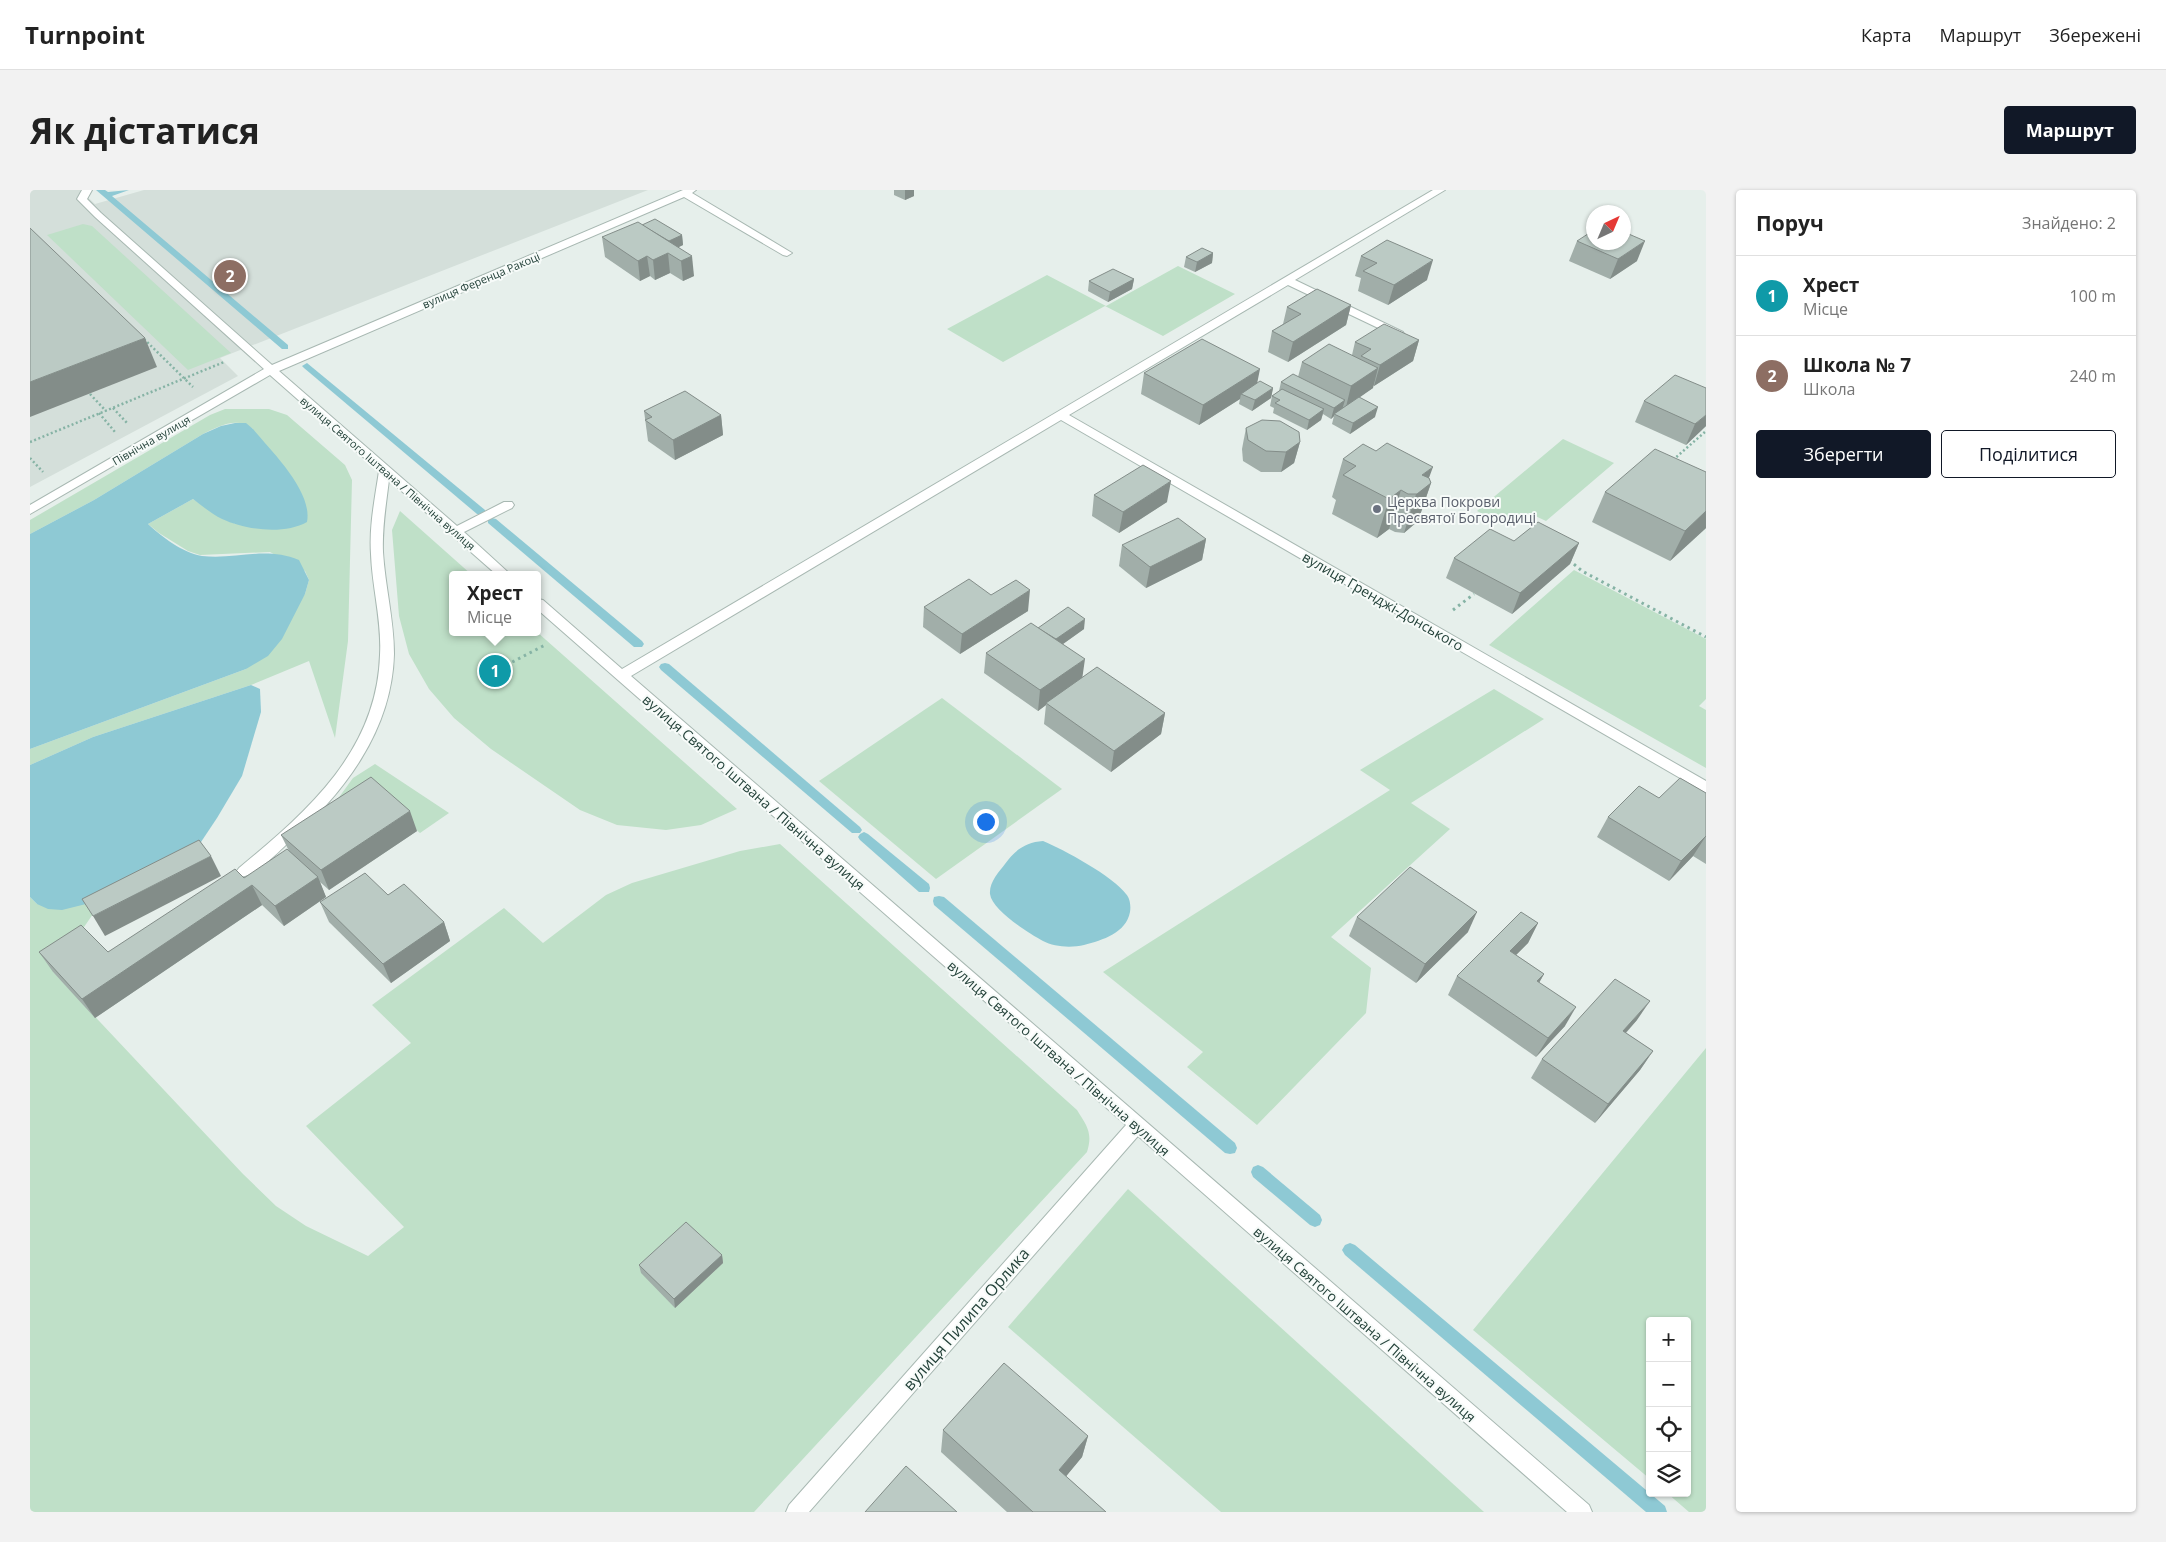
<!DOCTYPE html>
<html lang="uk">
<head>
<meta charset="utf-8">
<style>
  body { margin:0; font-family:"Open Sans",sans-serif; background:#f2f2f2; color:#222 }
  .controls { position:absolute; right:15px; bottom:15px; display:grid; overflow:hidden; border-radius:5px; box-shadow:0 1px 4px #0004 }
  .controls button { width:45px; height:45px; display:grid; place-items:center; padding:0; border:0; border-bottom:1px solid #e0e0e0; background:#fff; color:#222; font:25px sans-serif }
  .compass { position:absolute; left:1556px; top:15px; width:45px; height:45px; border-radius:50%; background:#fff; box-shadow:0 1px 4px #0004; rotate:44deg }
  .you { position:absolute; left:955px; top:631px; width:18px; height:18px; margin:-12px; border:4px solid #fff; border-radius:50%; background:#1a73e8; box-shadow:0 0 0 8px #1a73e833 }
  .badge { display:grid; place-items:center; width:32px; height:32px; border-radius:50%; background:#111827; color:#fff; font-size:16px; font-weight:700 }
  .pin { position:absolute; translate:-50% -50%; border:2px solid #fff; box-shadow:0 1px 5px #0006 }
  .popup { position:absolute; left:419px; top:381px; width:92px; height:65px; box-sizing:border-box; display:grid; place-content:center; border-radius:5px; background:#fff; filter:drop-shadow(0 1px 4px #0005); font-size:16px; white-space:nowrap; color:#767676 }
  .popup b { font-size:19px; color:#222 }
  .popup::after { content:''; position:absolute; left:50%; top:100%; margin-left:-10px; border:10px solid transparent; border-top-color:#fff }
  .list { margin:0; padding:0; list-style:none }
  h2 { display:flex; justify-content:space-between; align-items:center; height:65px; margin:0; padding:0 20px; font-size:21px }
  h2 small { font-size:16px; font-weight:400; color:#767676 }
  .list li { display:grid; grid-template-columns:32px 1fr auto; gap:15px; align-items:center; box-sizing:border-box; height:80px; padding:0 20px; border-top:1px solid #e0e0e0 }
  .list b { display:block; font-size:19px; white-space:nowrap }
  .list p { margin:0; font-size:16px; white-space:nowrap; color:#767676 }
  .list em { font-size:16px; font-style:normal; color:#767676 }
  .actions { display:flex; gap:10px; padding:15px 20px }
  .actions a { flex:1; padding:11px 0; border:1px solid #111827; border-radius:5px; text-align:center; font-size:18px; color:#111827 }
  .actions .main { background:#111827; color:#fff }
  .icon { flex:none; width:28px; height:28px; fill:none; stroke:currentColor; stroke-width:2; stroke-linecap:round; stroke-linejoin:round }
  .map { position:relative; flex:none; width:1676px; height:1322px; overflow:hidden; border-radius:5px }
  header { display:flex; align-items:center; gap:30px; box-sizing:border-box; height:70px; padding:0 25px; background:#fff; border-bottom:1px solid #e0e0e0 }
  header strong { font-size:24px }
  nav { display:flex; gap:28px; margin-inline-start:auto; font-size:18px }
  .intro { display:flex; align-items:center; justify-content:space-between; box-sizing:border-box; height:120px; padding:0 30px }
  h1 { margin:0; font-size:35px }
  .button { padding:12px 22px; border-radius:5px; background:#111827; color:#fff; font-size:18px; font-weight:700 }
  main { display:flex; gap:30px; padding:0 30px }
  aside { flex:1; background:#fff; border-radius:5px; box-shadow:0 1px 4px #0004 }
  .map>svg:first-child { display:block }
  .built { fill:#d4dfda }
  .green { fill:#bfe0c8 }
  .water { fill:#8ec9d4 }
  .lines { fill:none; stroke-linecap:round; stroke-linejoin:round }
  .stream { fill:#8ec9d4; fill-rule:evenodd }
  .minor-casing { stroke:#a8b8b2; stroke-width:2 }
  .path-far1 { stroke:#86b3a5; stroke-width:2.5; stroke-dasharray:2 2.5; stroke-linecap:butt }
  .path { stroke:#86b3a5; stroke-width:3; stroke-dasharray:2.5 4; stroke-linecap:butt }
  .minor { fill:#fff; fill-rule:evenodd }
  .wall { fill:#a1aea9 }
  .shaded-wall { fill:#838d89 }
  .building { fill:#bbcac4; stroke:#838d89 }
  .worship-dot { fill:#6b7280; stroke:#f7fbf9; stroke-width:2 }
  .labels { text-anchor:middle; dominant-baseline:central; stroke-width:4; stroke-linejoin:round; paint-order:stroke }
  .far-street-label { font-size:11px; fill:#24423a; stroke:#f7fbf9 }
  .worship-label { font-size:14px; fill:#5b616d; stroke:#f7fbf9; text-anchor:start }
  .street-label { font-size:14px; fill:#24423a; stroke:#f7fbf9 }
  .near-street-label { font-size:16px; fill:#24423a; stroke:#f7fbf9 }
</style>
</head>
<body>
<header>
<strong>Turnpoint</strong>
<nav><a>Карта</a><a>Маршрут</a><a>Збережені</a></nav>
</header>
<div class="intro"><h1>Як дістатися</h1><a class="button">Маршрут</a></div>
<main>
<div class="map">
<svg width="1676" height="1322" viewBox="0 0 1676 1322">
  <rect width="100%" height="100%" fill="#e6efeb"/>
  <polygon class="built" points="0,0 50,0 65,14 114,0 618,0 190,168 208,186 0,297"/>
  <g class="green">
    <polygon points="53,34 62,36 201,163 158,180 17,45"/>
    <polygon points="1148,76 1205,104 1133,146 1075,116 973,172 917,139 1017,85 1076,116"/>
    <path d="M 195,219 L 239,219 L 257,225 L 315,275 L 322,290 L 318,451 L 305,548 L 279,471 L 221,495 L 63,547 L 0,575 L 0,559 L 216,479 L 275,404 L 279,390 L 275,381 L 240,362 L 170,365 L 158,361 L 129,343 L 118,334 L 163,309 L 191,328 L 206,334 L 223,239 C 207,226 189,236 173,244 L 64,310 L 0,344 L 0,330 L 180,225 Z"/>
    <polygon points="1533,249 1584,273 1516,331 1499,323 1489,332 1476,326 1469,332 1447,321"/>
    <polygon points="370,321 442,385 422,385 422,442 507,442 707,619 671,635 636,640 587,635 550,620 461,559 424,528 399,499 379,464 369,426 362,340"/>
    <polygon points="1544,380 1676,449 1676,509 1669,516 1676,520 1676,578 1459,455"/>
    <polygon points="1464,499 1514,529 1381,613 1420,639 1301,747 1341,778 1336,823 1227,935 1157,877 1173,862 1073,782 1360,600 1330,580"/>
    <polygon points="912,508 1032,599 906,689 789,591"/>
    <polygon points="345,574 419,623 390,643 348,607 291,632 323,588"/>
    <path d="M 750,654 L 1047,920 C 1057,936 1063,943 1057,962 L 724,1322 L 0,1322 L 0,707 L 7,714 L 60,713 L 63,724 L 23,782 L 213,984 L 246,1016 L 276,1036 L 338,1066 L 374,1037 L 276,936 L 381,853 L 342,815 L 474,718 L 513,753 L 576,705 L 602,693 L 710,661 Z"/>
    <polygon points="1676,858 1676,1322 1659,1322 1637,1303 1657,1303 1657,1131 1620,1131 1620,1289 1443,1140"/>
    <polygon points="1098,999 1454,1322 1191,1322 978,1137"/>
  </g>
  <g class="water">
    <path d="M 205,233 L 216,233 L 223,239 C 241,261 283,301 277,332 C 254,345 216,340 192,329 C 182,324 172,316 163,309 L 118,334 C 132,347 153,363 172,366 C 206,370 234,356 269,370 L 279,390 L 275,404 L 252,449 L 238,466 L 216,479 L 0,559 L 0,344 L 64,310 L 173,244 L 191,236 Z"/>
    <polygon points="221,495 230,499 231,522 212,586 187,628 167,658 60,713 32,720 18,719 7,714 0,707 0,575 63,547"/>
    <path d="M 1013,651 C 1033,659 1084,687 1096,704 C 1100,708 1101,716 1100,722 C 1096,743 1073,750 1054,755 C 1041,758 1024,757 1013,751 C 998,743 962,720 960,704 C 959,692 969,682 975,674 C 985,660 996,652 1013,651 Z"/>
  </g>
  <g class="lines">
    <g class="stream">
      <polygon points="66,0 75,0 78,2 99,0 82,6 258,155 258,159 252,159"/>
      <polygon points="277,173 455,320 455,324 447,324 274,178 272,176"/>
      <polygon points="462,328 466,329 612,451 614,454 612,457 604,457 458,333 458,329"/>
      <polygon points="635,473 639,474 830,637 832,640 830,643 822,643 631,480 629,477 631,474"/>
      <polygon points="834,642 838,644 899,694 900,698 899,702 889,702 830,650 828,647 830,644"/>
      <polygon points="909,706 914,707 1205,953 1207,958 1205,963 1200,964 1195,963 904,715 903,711 904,707"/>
      <polygon points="1228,975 1233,977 1290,1025 1292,1030 1290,1035 1285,1037 1280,1035 1223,987 1221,982 1223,977"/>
      <polygon points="1320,1053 1325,1055 1635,1316 1637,1322 1616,1322 1315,1065 1312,1060 1315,1055"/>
    </g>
    <g class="minor-casing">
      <g id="minor">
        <path d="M 52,0 L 62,0 L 57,9 L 71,23 L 242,175 L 653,0 L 666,0 L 662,3 L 762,63 L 757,66 L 753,65 L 654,7 L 249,181 L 427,336 L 474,312 L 482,312 L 484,315 L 482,318 L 434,342 L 481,385 L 467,385 L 359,290 C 356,314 352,338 353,362 C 355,396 364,430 364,464 C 362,542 313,604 257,654 C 247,663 222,690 209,686 L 206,682 L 209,678 C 278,621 347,561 350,465 C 352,431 342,397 341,364 C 339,336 345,308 349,281 L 240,185 L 0,324 L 0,315 L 234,179 L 65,27 L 47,9 Z"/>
        <polygon points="1403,0 1415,0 1265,90 1373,142 1374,144 1373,146 1365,146 1258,95 1039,225 1676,591 1676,603 1031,230 601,486 1559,1315 1562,1322 1537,1322 1108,946 779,1322 756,1322 759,1315 1096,935 508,420 508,409 513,410 592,479"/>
      </g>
    </g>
    <g class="path-far1">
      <polyline points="114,149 163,197"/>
      <polyline points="60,204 76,221"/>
      <polyline points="83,218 98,234"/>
      <polyline points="69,223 85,242"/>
      <polyline points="0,252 194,172"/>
      <polyline points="0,268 13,282"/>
      <polyline points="1643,270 1676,241"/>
    </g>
    <g class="path">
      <polyline points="1539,370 1552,381 1676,447"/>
      <polyline points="1423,420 1444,404"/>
      <polyline points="465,481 515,455"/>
    </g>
    <use href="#minor" class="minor"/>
  </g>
  <g class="wall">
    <polygon points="864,0 884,0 884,6 875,10 864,5"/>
    <polygon points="612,35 652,45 653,55 649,57 664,86 653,91 640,83 625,90 620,86 610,91 575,67 572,47"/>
    <polygon points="1547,51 1607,71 1580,89 1539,71"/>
    <polygon points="1183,63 1182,73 1165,82 1154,77 1156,67"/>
    <polygon points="1331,66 1397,90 1358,115 1328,101 1331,88 1325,86"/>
    <polygon points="1104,89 1102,99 1078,112 1058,101 1059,91"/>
    <polygon points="1321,115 1316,135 1258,172 1238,162 1242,141 1253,134 1257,117"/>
    <polygon points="1389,150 1383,171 1344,196 1343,195 1343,198 1329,207 1345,227 1320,244 1302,234 1304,226 1301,229 1293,224 1291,230 1277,240 1243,223 1244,218 1240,216 1242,206 1249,201 1251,192 1268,187 1272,172 1322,165 1325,152"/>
    <polygon points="1114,183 1227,193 1243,198 1241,208 1222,221 1209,214 1210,209 1169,235 1111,204"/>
    <polygon points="1614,211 1676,236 1656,255 1605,232"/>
    <polygon points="614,221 691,225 693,245 645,270 618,251"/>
    <polygon points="1216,238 1270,252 1264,273 1251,282 1231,282 1213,271 1212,259"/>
    <polygon points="1313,269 1399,288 1401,293 1388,331 1374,343 1365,342 1359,339 1347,348 1302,324 1306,310 1302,307"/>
    <polygon points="1676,282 1676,338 1640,371 1562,332 1575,302"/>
    <polygon points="1064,305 1137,312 1089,343 1062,326"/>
    <polygon points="1176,349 1172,370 1116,398 1089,376 1092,355"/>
    <polygon points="1484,351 1549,353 1540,374 1482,424 1416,388 1424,368"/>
    <polygon points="894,417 998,421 930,464 893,437"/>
    <polygon points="1008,438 1054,439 1033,454 1052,488 1135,523 1131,544 1081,582 1014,534 1016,515 1008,521 954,483 956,463"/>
    <polygon points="1676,603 1676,674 1663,666 1639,691 1567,647 1578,627 1629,608"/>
    <polygon points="387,641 299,700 290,692 296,707 254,736 232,715 65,828 23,782 9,762 78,762 214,688 259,661 251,645"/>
    <polygon points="358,705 414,732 420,751 361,793 299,732 290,712"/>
    <polygon points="1327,727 1438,742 1386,793 1319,746"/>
    <polygon points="1508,733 1498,753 1486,765 1514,784 1509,793 1535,836 1506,867 1418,805 1427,786"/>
    <polygon points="1607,830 1596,843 1623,861 1610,880 1565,933 1501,888 1512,869"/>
    <polygon points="692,1065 693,1073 645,1118 611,1083 609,1075"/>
    <polygon points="913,1240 1058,1246 1052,1267 1036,1286 1076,1322 977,1322 911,1262"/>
  </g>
  <g class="shaded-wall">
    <polygon points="875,0 884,0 884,6 875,10"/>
    <polygon points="652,45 653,55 638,62 637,52"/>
    <polygon points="1615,51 1607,71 1580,89 1588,69"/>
    <polygon points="638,63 640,83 625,90 623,70"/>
    <polygon points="1183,63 1182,73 1165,82 1167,72"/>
    <polygon points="617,66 620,86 610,91 608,71"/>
    <polygon points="662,66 664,86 653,91 651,71"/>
    <polygon points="1403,70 1397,90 1358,115 1364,95"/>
    <polygon points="1104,89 1102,99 1078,112 1080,102"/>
    <polygon points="1321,115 1316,135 1258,172 1263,152"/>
    <polygon points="115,148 127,177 0,227 0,192"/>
    <polygon points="1389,150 1383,171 1344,196 1350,175"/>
    <polygon points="1348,178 1343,198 1316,217 1321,196"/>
    <polygon points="1230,179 1226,199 1211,204 1210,209 1169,235 1173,215"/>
    <polygon points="1243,198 1241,208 1222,221 1225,210"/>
    <polygon points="1315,210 1312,220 1304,224 1304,226 1301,229 1304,218"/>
    <polygon points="1348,217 1345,227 1320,244 1323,233"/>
    <polygon points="1294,219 1291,230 1277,240 1279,230"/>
    <polygon points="691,225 693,245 645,270 643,250"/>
    <polygon points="1676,225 1676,236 1656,255 1665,234"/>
    <polygon points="1270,252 1264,273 1251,282 1256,262"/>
    <polygon points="1403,277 1396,296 1401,293 1388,331 1374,343 1392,285"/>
    <polygon points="1141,291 1137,312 1089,343 1093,322"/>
    <polygon points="1371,300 1359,339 1347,348 1359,309"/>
    <polygon points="1676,321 1676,338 1640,371 1655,341"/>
    <polygon points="1176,349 1172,370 1116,398 1120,377"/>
    <polygon points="1549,353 1540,374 1482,424 1490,403"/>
    <polygon points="1000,400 998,421 930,464 932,444"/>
    <polygon points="1055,429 1054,439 1016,466 1017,455"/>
    <polygon points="1055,469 1052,490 1016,513 1016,515 1008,521 1010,500"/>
    <polygon points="1135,523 1131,544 1081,582 1084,561"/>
    <polygon points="380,621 387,641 299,700 291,680"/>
    <polygon points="1676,646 1663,666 1639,691 1651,671"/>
    <polygon points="181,666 191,686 75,746 63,726"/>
    <polygon points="288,687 296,707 254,736 245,716"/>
    <polygon points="222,695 232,715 65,828 52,809"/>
    <polygon points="1447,722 1438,742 1386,793 1395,774"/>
    <polygon points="414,732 420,751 361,793 353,774"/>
    <polygon points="1508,733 1498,753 1470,781 1480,761"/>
    <polygon points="1514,784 1503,803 1507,791"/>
    <polygon points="1620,811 1607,830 1580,860 1593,841"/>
    <polygon points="1546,817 1535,836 1506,867 1518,848"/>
    <polygon points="1623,861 1610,880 1565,933 1578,914"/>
    <polygon points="692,1065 693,1073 645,1118 644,1109"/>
    <polygon points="1058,1246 1052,1267 1024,1301 1029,1280"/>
  </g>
  <g class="building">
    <polygon points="625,29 652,45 639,51 612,35"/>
    <polygon points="608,32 662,66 651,71 638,63 623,70 617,66 608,71 572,47"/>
    <polygon points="0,38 115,148 0,192"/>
    <polygon points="1564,40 1564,52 1594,52 1594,42 1615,51 1588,69 1547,51"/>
    <polygon points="1357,50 1403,70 1364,95 1333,81 1347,73 1331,66"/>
    <polygon points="1172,58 1183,63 1167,72 1156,67"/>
    <polygon points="1083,79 1104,89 1080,102 1059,91"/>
    <polygon points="1287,99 1321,115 1263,152 1242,141 1271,124 1257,117"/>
    <polygon points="1354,134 1389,150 1350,175 1331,166 1341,159 1325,152"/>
    <polygon points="1172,149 1230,179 1173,215 1114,183"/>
    <polygon points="1299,154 1348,178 1321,196 1272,172"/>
    <polygon points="1263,184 1315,210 1304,218 1251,192"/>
    <polygon points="1645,185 1676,198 1676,225 1665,234 1614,211"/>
    <polygon points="1230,191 1243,198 1225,210 1211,204"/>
    <polygon points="1252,199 1294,219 1279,230 1245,213 1250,210 1242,206"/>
    <polygon points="655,201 691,225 643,250 615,230 622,227 614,221"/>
    <polygon points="1329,207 1348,217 1323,233 1304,224"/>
    <polygon points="1232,230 1250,231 1269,242 1270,252 1256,262 1236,261 1218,250 1216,238"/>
    <polygon points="1357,253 1403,277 1392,285 1399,288 1401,293 1387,304 1378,304 1371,300 1359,309 1313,285 1326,276 1313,269 1333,254 1346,261"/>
    <polygon points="1625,259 1676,282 1676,321 1655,341 1575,302"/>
    <polygon points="1113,275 1141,291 1093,322 1064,305"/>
    <polygon points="1148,328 1176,349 1120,377 1092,355"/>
    <polygon points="1508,332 1549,353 1490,403 1424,368 1460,339 1484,351"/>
    <polygon points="939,389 961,405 986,390 1000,400 932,444 894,417"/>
    <polygon points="1038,417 1055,429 1026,449 1008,438"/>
    <polygon points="1001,433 1055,469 1010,500 956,463"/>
    <polygon points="1067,477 1135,523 1084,561 1016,513"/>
    <polygon points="341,587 380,621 291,680 251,645"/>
    <polygon points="1650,588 1676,603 1676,646 1651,671 1578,627 1609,596 1629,608"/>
    <polygon points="169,650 181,666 63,726 52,709"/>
    <polygon points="257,659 288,687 245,716 222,695 52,809 9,762 51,735 78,762 205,679 214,688"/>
    <polygon points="1380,677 1447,722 1395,774 1327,727"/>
    <polygon points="335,683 358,705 374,694 414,732 353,774 290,712"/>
    <polygon points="1491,722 1508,733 1480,761 1514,784 1507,791 1546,817 1518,848 1427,786"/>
    <polygon points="1585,789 1620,811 1593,841 1623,861 1578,914 1512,869"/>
    <polygon points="656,1032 692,1065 644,1109 609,1075"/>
    <polygon points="974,1173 1058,1246 1029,1280 1076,1322 1003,1322 913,1240"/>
    <polygon points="876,1276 927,1322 835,1322"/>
  </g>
  <circle class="worship-dot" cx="1347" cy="319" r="5"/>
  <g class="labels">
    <g class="far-street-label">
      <text transform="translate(451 90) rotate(-23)">вулиця Ференца Ракоці</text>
      <text transform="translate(121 250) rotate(-30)">Північна вулиця</text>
      <text transform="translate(358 283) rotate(41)">вулиця Святого Іштвана / Північна вулиця</text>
    </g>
    <g class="worship-label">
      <text x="1357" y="311">Церква Покрови<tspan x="1357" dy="16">Пресвятої Богородиці</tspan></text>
    </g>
    <g class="street-label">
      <text transform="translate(1353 411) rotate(30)">вулиця Гренджі-Донського</text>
      <text transform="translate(724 602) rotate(41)">вулиця Святого Іштвана / Північна вулиця</text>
      <text transform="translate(1029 868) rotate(41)">вулиця Святого Іштвана / Північна вулиця</text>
      <text transform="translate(1335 1134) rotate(41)">вулиця Святого Іштвана / Північна вулиця</text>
    </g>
    <g class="near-street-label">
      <text transform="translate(936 1129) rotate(-49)">вулиця Пилипа Орлика</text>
    </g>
  </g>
</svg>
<div class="controls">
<button>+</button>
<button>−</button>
<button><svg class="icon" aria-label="locate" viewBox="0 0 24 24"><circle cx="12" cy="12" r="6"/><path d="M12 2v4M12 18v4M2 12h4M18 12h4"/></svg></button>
<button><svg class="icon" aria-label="layers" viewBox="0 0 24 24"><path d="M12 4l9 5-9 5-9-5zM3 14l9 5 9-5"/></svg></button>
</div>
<svg class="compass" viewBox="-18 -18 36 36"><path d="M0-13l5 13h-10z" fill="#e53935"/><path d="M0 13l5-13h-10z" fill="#767676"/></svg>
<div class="you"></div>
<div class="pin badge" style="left:465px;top:481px;background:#0f9aa8">1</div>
<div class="popup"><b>Хрест</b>Місце</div>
<div class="pin badge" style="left:200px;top:86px;background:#8d6e63">2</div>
</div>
<aside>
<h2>Поруч<small>Знайдено: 2</small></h2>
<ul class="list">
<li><span class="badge" style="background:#0f9aa8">1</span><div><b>Хрест</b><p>Місце</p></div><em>100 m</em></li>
<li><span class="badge" style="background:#8d6e63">2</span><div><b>Школа № 7</b><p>Школа</p></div><em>240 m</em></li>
</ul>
<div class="actions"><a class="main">Зберегти</a><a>Поділитися</a></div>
</aside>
</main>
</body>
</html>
